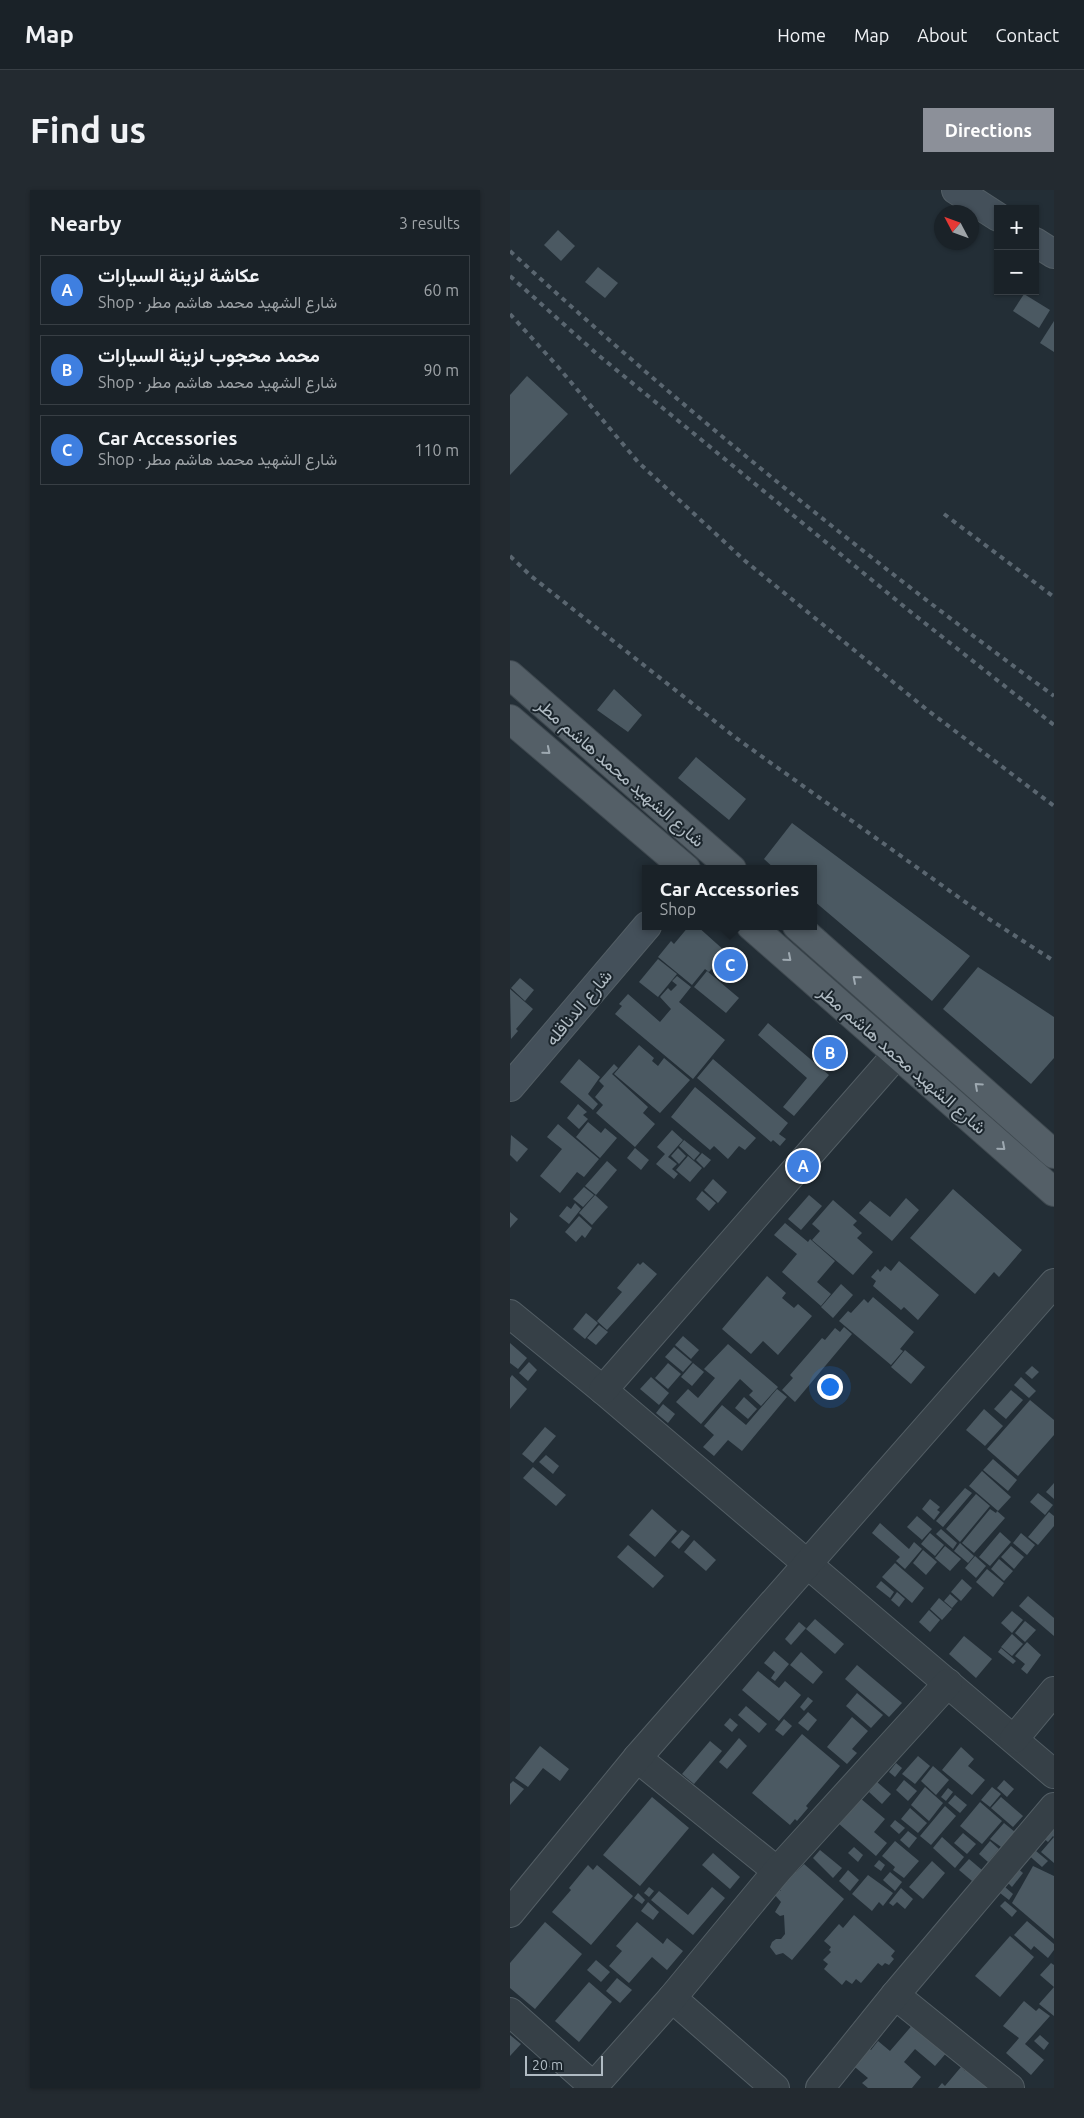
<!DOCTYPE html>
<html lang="en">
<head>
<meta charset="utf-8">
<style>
  body { margin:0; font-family:Ubuntu,Vazirmatn,sans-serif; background:#232a30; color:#f1f3f6 }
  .controls { position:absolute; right:15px; top:15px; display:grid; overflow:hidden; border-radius:0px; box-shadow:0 1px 4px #0004 }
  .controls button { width:45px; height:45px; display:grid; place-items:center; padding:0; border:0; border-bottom:1px solid #383f45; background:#1a2228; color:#f1f3f6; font:25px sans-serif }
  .compass { position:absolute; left:424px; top:15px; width:45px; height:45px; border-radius:50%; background:#1a2228; box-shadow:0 1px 4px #0004; rotate:311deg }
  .scale { position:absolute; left:15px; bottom:12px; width:78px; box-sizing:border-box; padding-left:5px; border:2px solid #b0bbc3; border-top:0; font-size:14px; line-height:18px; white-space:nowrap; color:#b0bbc3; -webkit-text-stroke:4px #1b252c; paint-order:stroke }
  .you { position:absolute; left:319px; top:1196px; width:18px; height:18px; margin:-12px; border:4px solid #fff; border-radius:50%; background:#1a73e8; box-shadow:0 0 0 8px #1a73e833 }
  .badge { display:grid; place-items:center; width:32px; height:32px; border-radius:50%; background:#8c9099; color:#fff; font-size:16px; font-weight:700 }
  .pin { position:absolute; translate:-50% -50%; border:2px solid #fff; box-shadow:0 1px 5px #0006 }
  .popup { position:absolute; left:132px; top:675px; width:175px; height:65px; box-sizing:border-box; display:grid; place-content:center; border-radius:0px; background:#1a2228; filter:drop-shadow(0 1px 4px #0005); font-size:16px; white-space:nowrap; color:#9fa4a8 }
  .popup b { font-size:19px; color:#f1f3f6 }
  .popup::after { content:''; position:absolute; left:50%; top:100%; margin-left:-10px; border:10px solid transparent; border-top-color:#1a2228 }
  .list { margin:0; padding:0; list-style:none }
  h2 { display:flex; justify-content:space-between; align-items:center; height:65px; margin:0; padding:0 20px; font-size:21px }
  h2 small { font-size:16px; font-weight:400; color:#9fa4a8 }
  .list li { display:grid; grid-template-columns:32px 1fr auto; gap:15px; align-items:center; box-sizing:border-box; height:70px; margin:0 10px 10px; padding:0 10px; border:1px solid #383f45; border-radius:0px }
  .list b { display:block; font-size:19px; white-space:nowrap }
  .list p { margin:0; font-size:16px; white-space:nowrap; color:#9fa4a8 }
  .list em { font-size:16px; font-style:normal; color:#9fa4a8 }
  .map { position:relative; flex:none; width:544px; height:1898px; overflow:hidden; border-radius:0px }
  header { display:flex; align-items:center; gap:30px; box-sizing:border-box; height:70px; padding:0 25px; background:#1a2228; border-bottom:1px solid #383f45 }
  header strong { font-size:24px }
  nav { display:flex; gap:28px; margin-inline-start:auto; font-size:18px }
  .intro { display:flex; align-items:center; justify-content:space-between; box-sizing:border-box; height:120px; padding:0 30px }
  h1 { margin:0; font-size:35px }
  .button { padding:12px 22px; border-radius:0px; background:#8c9099; color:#fff; font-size:18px; font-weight:700 }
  main { display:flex; gap:30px; padding:0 30px }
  aside { flex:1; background:#1a2228; border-radius:0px; box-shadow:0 1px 4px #0004 }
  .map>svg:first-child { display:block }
  .building { fill:#4b5962 }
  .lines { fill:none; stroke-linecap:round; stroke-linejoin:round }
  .street-casing { stroke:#535e65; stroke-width:30 }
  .secondary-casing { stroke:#535e65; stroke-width:30 }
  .primary-casing { stroke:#3f4950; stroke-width:30 }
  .street { stroke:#364047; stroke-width:28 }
  .secondary { stroke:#44505a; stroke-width:28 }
  .primary { stroke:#545f67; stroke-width:28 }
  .rail { stroke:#5a6670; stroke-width:4; stroke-dasharray:5 5; stroke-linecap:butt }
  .oneway { stroke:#9ea9b1 }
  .labels { text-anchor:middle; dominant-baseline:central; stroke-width:4; stroke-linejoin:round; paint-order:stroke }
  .street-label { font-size:18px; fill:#b0bbc3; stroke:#1b252c }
</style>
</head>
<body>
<header>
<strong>Map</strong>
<nav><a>Home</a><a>Map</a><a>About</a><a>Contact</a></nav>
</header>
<div class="intro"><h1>Find us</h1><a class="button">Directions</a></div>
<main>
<aside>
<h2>Nearby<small>3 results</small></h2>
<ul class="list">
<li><span class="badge" style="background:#3f7fe0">A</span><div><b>عكاشة لزينة السيارات</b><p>Shop · شارع الشهيد محمد هاشم مطر</p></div><em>60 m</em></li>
<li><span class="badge" style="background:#3f7fe0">B</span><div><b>محمد محجوب لزينة السيارات</b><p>Shop · شارع الشهيد محمد هاشم مطر</p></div><em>90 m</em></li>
<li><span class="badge" style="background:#3f7fe0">C</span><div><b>Car Accessories</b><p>Shop · شارع الشهيد محمد هاشم مطر</p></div><em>110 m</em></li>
</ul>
</aside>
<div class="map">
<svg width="544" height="1898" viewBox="0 0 544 1898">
  <rect width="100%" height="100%" fill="#232e36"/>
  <g class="building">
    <polygon points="48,40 65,56 51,71 34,55"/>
    <polygon points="88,77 108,93 95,108 75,92"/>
    <polygon points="514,104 540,120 529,138 503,121"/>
    <polygon points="544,131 544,162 530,153"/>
    <polygon points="17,186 58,224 0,285 0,205"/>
    <polygon points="104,499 132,525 118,542 87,520"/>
    <polygon points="186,567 236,609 219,630 168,588"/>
    <polygon points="282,633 460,766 422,811 304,711 304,679 265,679 254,669"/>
    <polygon points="179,736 187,736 216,762 199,782 195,779 182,795 148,767 161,751 164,754"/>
    <polygon points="148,769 167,784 148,807 129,792"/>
    <polygon points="468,777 544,827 544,868 521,894 433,819"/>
    <polygon points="197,781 229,808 216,823 184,797"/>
    <polygon points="167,786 181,797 169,812 215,850 183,889 105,824 112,816 109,814 118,804 150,832 161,819 150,807 158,798 161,801 167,795 162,791"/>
    <polygon points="10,788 24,800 15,811 1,798"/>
    <polygon points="0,799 23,819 6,839 8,841 1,849"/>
    <polygon points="258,833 319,885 284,926 273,917 297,888 248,845"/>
    <polygon points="129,855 144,868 142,871 148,876 154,868 180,890 150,923 104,884"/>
    <polygon points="69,869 90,887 78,904 88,914 83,920 50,892"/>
    <polygon points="203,869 278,933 269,944 276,949 270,956 263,950 261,952 187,888"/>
    <polygon points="104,874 108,878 102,884 138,917 133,923 145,934 125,957 86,923 93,915 85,907 94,896 89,891"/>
    <polygon points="185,897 246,948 235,960 229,956 218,969 204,956 200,960 161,927"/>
    <polygon points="68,914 77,922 73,925 78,929 69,939 57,928"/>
    <polygon points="78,932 91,943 95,938 107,948 90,968 66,947"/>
    <polygon points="48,934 89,969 74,987 67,982 50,1003 30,986 52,959 37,947"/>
    <polygon points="162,940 173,950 158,967 167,974 162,979 168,984 164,989 146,974 155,964 147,957"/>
    <polygon points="1,945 18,959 7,972 0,965"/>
    <polygon points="174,950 190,963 184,970 169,956"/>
    <polygon points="125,958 139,970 131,980 117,968"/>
    <polygon points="168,958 176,966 169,974 161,966"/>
    <polygon points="192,963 201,970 194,978 186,970"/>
    <polygon points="178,966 192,978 180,992 166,980"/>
    <polygon points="97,971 107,980 86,1005 75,996"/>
    <polygon points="203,989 217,1002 208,1013 194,1000"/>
    <polygon points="74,997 84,1005 73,1017 63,1009"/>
    <polygon points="443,999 512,1060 489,1087 484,1082 465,1104 400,1048"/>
    <polygon points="192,1001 206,1013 199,1021 186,1009"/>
    <polygon points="85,1005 98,1017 82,1035 69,1023"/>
    <polygon points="299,1005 312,1016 291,1040 278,1029"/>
    <polygon points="396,1008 409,1020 382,1051 349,1023 360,1011 380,1027"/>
    <polygon points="323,1010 347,1031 343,1035 352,1043 347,1048 363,1062 343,1085 302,1050 310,1041 302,1034"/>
    <polygon points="65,1013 71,1019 59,1034 49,1026 57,1016 61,1019"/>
    <polygon points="0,1022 8,1029 0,1038"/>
    <polygon points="69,1026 82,1038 75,1048 72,1045 66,1052 55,1042"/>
    <polygon points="275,1033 298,1052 300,1049 325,1071 307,1092 321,1104 311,1116 272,1082 287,1064 264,1045"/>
    <polygon points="389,1071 429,1105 408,1130 394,1117 391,1120 363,1096 366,1091 361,1087 368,1079 370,1082 375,1076 381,1081"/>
    <polygon points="133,1072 147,1084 109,1127 103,1122 109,1127 97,1140 87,1131 112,1102 107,1098 128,1073 130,1075"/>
    <polygon points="257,1086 276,1103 272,1108 284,1118 288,1114 302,1126 268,1165 253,1151 241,1164 212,1139"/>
    <polygon points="331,1094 343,1105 323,1128 311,1117"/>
    <polygon points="363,1107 404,1142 390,1159 393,1161 381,1175 329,1131 338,1121 341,1123 354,1109 358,1113"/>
    <polygon points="76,1123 88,1133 75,1149 63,1139"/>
    <polygon points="89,1135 98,1142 86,1155 77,1148"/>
    <polygon points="334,1137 342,1144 285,1212 272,1200 283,1188 280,1185 312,1148 315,1150 325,1138 330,1142"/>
    <polygon points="173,1146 189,1160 181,1169 165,1155"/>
    <polygon points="0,1153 17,1168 8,1179 0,1173"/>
    <polygon points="218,1154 268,1197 251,1216 239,1205 243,1201 230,1189 191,1234 166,1212 178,1199 188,1208 205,1188 194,1179"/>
    <polygon points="164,1157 182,1172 173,1182 155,1167"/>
    <polygon points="395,1160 415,1177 401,1194 381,1177"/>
    <polygon points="19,1172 27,1180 18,1191 9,1183"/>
    <polygon points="158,1173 171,1184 158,1199 145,1188"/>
    <polygon points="183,1173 194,1182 182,1196 171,1187"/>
    <polygon points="522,1176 529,1182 522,1189 515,1183"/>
    <polygon points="2,1185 17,1199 0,1219 0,1188"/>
    <polygon points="141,1187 159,1203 149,1215 130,1199"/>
    <polygon points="511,1187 526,1201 519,1208 504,1195"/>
    <polygon points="267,1199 277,1207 232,1261 218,1250 204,1266 193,1257 204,1245 194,1236 212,1215 236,1235"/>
    <polygon points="501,1200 513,1210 496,1229 484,1219"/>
    <polygon points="234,1207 247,1219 238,1229 225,1218"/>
    <polygon points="520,1210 544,1230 544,1245 508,1286 477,1259"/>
    <polygon points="153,1214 165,1224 158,1233 146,1223"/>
    <polygon points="474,1219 493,1236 475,1256 456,1240"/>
    <polygon points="35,1237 46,1246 23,1273 12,1264"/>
    <polygon points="36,1265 49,1276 43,1284 29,1272"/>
    <polygon points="483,1269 507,1290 498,1301 473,1280"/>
    <polygon points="23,1277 56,1305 46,1316 13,1288"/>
    <polygon points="472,1281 501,1307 488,1321 459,1296"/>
    <polygon points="544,1293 544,1309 536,1302"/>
    <polygon points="455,1298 462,1303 433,1337 426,1331"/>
    <polygon points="528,1303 543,1315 535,1325 520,1312"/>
    <polygon points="466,1304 480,1316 450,1352 436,1339"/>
    <polygon points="420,1309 430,1317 427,1320 430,1322 424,1330 412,1319"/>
    <polygon points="142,1319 167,1341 145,1367 119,1345"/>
    <polygon points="480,1319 486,1323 487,1321 495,1328 464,1363 452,1353"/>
    <polygon points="539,1322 544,1326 544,1336 528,1355 518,1347"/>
    <polygon points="407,1326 422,1339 412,1350 397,1337"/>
    <polygon points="370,1333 399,1359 404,1352 412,1359 395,1379 386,1371 390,1367 362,1343"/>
    <polygon points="431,1339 447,1353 443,1359 426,1344"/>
    <polygon points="172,1340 180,1346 169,1359 161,1352"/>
    <polygon points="490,1342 501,1352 480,1376 469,1367"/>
    <polygon points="420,1343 434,1355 425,1366 411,1354"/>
    <polygon points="511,1343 525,1355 517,1365 503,1353"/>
    <polygon points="184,1350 206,1370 196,1381 174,1362"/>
    <polygon points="450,1353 464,1366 458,1373 444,1361"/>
    <polygon points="118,1355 154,1386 143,1398 107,1367"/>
    <polygon points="435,1356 451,1369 440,1381 425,1368"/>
    <polygon points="501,1356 514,1367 504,1379 491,1367"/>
    <polygon points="413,1360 427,1372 416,1385 403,1373"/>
    <polygon points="465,1366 476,1376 466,1388 455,1378"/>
    <polygon points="489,1369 503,1381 494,1391 481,1379"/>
    <polygon points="385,1373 414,1398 402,1413 372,1387"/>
    <polygon points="477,1379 494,1393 483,1407 466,1392"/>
    <polygon points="452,1389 462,1398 451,1411 441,1402"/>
    <polygon points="371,1391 384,1402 380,1408 366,1397"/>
    <polygon points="387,1402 395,1409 389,1417 381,1410"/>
    <polygon points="440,1404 448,1411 442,1418 434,1411"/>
    <polygon points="518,1406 544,1428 544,1446 509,1416"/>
    <polygon points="429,1408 442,1419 432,1430 420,1419"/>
    <polygon points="419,1420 430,1430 420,1442 409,1432"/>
    <polygon points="502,1421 513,1430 502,1443 491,1433"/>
    <polygon points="305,1429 334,1454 325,1464 296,1439"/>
    <polygon points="515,1431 526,1440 515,1452 505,1443"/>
    <polygon points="289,1432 296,1438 281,1455 275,1449"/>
    <polygon points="502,1444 513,1454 502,1466 491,1457"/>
    <polygon points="454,1446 482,1469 466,1488 439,1464"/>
    <polygon points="517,1452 531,1465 517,1484 511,1479 515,1474 505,1466"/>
    <polygon points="491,1458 506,1471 503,1474 488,1462"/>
    <polygon points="264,1461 279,1474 265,1491 261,1488 265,1482 254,1473"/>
    <polygon points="291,1462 313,1482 303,1494 280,1475"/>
    <polygon points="347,1475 392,1513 379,1527 335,1489"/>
    <polygon points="248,1481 269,1498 275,1491 291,1505 269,1531 232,1500"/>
    <polygon points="347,1503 373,1525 361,1538 336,1516"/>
    <polygon points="298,1507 303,1511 294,1521 290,1517"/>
    <polygon points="236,1516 257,1534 249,1543 228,1525"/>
    <polygon points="298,1522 307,1530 298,1541 288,1533"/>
    <polygon points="342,1527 358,1541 342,1559 347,1563 337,1574 317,1557"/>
    <polygon points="220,1528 228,1535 222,1542 214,1535"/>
    <polygon points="274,1529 282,1536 273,1546 265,1540"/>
    <polygon points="292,1544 330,1576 296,1616 298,1618 287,1631 285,1629 280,1635 242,1603"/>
    <polygon points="229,1548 237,1556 217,1579 209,1572"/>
    <polygon points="200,1551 212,1561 184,1594 172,1584"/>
    <polygon points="30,1556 59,1579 50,1591 33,1578 18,1597 5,1588"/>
    <polygon points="451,1557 464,1569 458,1576 475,1590 462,1605 432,1580"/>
    <polygon points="408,1566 420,1576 405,1594 392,1584"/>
    <polygon points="386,1573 392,1578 385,1587 379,1582"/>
    <polygon points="423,1576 439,1590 426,1605 411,1591"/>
    <polygon points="394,1590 407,1601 398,1611 386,1600"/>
    <polygon points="494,1590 504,1599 497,1607 487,1598"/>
    <polygon points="3,1591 14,1599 0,1615 0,1594"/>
    <polygon points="367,1592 381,1604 372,1614 359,1602"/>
    <polygon points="415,1597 433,1613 419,1631 401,1615"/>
    <polygon points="482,1597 491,1604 480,1617 471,1610"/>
    <polygon points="438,1598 443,1602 436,1611 431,1607"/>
    <polygon points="445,1605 457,1615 450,1623 438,1613"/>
    <polygon points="142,1607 179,1638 130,1696 93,1665"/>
    <polygon points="491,1607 513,1626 503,1637 481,1618"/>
    <polygon points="350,1608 375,1629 364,1642 377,1653 366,1666 328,1633"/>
    <polygon points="470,1612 492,1631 472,1654 450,1636"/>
    <polygon points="435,1616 446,1626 421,1655 410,1646"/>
    <polygon points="400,1618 417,1633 408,1643 391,1629"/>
    <polygon points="385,1630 395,1638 389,1644 380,1636"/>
    <polygon points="494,1633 511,1647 498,1662 480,1649"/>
    <polygon points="544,1633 544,1673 531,1662 544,1647 543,1646 538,1652 532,1647"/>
    <polygon points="398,1641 407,1648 399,1658 390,1650"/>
    <polygon points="453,1643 466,1654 457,1664 444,1653"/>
    <polygon points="432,1647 454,1667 445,1678 423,1658"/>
    <polygon points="385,1651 409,1671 394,1688 383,1680 385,1677 372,1666"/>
    <polygon points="480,1651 489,1659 478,1672 469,1664"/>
    <polygon points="520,1656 538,1671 532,1677 515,1662"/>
    <polygon points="344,1657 353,1665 348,1672 338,1663"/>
    <polygon points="310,1660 332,1678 323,1688 303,1668"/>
    <polygon points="203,1663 230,1687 220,1699 192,1675"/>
    <polygon points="459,1669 472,1680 462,1691 449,1680"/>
    <polygon points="369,1670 375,1675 371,1681 364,1676"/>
    <polygon points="422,1671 435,1683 413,1709 399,1697"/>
    <polygon points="294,1674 334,1709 282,1770 273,1763 266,1765 260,1757 262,1752 266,1749 271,1749 275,1744 274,1725 270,1726 265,1722 271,1712 264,1704 268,1700 271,1701 269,1697 274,1691 278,1692 277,1689 279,1686 283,1686 282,1684 284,1681 286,1682"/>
    <polygon points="78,1675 83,1680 87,1675 123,1706 81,1755 42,1722 61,1700 59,1698"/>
    <polygon points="523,1676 544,1686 544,1749 502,1713"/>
    <polygon points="506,1677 513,1683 502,1697 495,1690"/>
    <polygon points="338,1680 349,1690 340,1701 329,1691"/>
    <polygon points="380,1682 392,1692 385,1701 373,1690"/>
    <polygon points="358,1685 383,1703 373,1716 369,1712 362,1721 342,1704"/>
    <polygon points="139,1697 144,1701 139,1707 134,1703"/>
    <polygon points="202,1697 215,1708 183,1745 141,1710 149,1701 178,1725"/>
    <polygon points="495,1697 503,1704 499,1710 490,1703"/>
    <polygon points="391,1698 403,1709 395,1719 387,1712 383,1716 379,1713"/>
    <polygon points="128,1703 135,1710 132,1714 124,1708"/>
    <polygon points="495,1711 507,1721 502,1727 490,1716"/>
    <polygon points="138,1712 149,1722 143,1730 131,1721"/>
    <polygon points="344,1725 385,1761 381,1766 384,1769 379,1775 375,1773 372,1776 368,1773 351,1793 346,1789 342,1794 336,1790 332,1795 314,1779 318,1774 313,1770 321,1762 319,1760 321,1757 314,1751 329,1734 333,1738"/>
    <polygon points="517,1731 544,1754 544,1760 538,1768 524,1756 521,1760 504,1745"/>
    <polygon points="35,1732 72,1764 25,1819 0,1798 0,1773"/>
    <polygon points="127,1732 153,1754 157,1748 173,1761 157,1780 142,1767 119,1793 99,1776 112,1761 106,1756"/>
    <polygon points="500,1746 524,1767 490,1807 465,1786"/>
    <polygon points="86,1770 100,1782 91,1792 77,1780"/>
    <polygon points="541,1773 544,1775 544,1826 529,1814 544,1797 530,1785"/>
    <polygon points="107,1788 122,1800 110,1813 96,1801"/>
    <polygon points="79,1792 102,1812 69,1852 45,1831"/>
    <polygon points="514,1811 526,1821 529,1818 540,1826 515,1854 534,1870 521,1885 496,1863 509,1848 493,1836"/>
    <polygon points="405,1832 438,1861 425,1876 405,1859 394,1872 411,1887 402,1898 358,1898 352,1893 358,1888 340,1873 355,1855 361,1860 368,1851 380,1861"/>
    <polygon points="0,1845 11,1854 0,1866"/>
    <polygon points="530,1845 539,1853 534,1860 524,1851"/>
    <polygon points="451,1877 455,1881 459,1877 483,1898 428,1898 432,1893 435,1896"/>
  </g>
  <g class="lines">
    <g class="street-casing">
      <g id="street">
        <polyline points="0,1124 93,1200 544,1584"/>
        <polyline points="93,1200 387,864"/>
        <polyline points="504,1549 544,1501"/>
        <polyline points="127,1568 267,1681"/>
        <polyline points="0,1723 127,1568 544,1093"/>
        <polyline points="385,1805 500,1898"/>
        <polyline points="162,1808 265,1898"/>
        <polyline points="0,1822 83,1896"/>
        <polyline points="82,1898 162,1808 267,1681 438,1493"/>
        <polyline points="310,1898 385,1805 544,1617"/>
      </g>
    </g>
    <g class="secondary-casing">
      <g id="secondary">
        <polyline points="446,0 488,27"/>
        <polyline points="525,52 544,64"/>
        <polyline points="0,897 137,736"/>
      </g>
    </g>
    <g class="primary-casing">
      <g id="primary">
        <polyline points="0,485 222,679"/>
        <polyline points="0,529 176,679"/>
        <polyline points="241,736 544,1002"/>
        <polyline points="287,736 544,964"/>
      </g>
    </g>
    <use href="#street" class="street"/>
    <use href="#secondary" class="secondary"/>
    <use href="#primary" class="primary"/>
    <g class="rail">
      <path d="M 0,61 C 172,219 355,367 544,506"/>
      <polyline points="0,86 87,164 402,423 544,535"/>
      <polyline points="0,124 49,178 128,272 234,370 416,519 544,616"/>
      <polyline points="434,324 544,407"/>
      <polyline points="0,366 21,386 226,548 479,729 544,771"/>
    </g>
  </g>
  <defs><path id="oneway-chevron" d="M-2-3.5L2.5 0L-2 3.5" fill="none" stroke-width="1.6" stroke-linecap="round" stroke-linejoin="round" transform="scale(1.25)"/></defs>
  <g class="oneway">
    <use href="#oneway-chevron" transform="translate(37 561) rotate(40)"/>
    <use href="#oneway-chevron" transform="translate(278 768) rotate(41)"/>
    <use href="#oneway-chevron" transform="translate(346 789) rotate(-139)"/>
    <use href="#oneway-chevron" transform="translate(468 896) rotate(-138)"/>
    <use href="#oneway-chevron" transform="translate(492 957) rotate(41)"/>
  </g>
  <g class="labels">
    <g class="street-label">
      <text transform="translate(111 582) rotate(41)">شارع الشهيد محمد هاشم مطر</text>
      <text transform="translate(68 817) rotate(-50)">شارع الدناقله</text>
      <text transform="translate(393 869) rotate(41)">شارع الشهيد محمد هاشم مطر</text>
    </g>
  </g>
</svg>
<div class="controls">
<button>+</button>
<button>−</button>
</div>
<svg class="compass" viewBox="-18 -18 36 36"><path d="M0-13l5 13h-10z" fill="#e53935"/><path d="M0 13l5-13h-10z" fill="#9fa4a8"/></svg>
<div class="scale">20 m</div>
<div class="you"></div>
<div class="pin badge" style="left:293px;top:976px;background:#3f7fe0">A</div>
<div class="pin badge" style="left:320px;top:863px;background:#3f7fe0">B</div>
<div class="pin badge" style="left:220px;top:775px;background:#3f7fe0">C</div>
<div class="popup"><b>Car Accessories</b>Shop</div>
</div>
</main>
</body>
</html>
